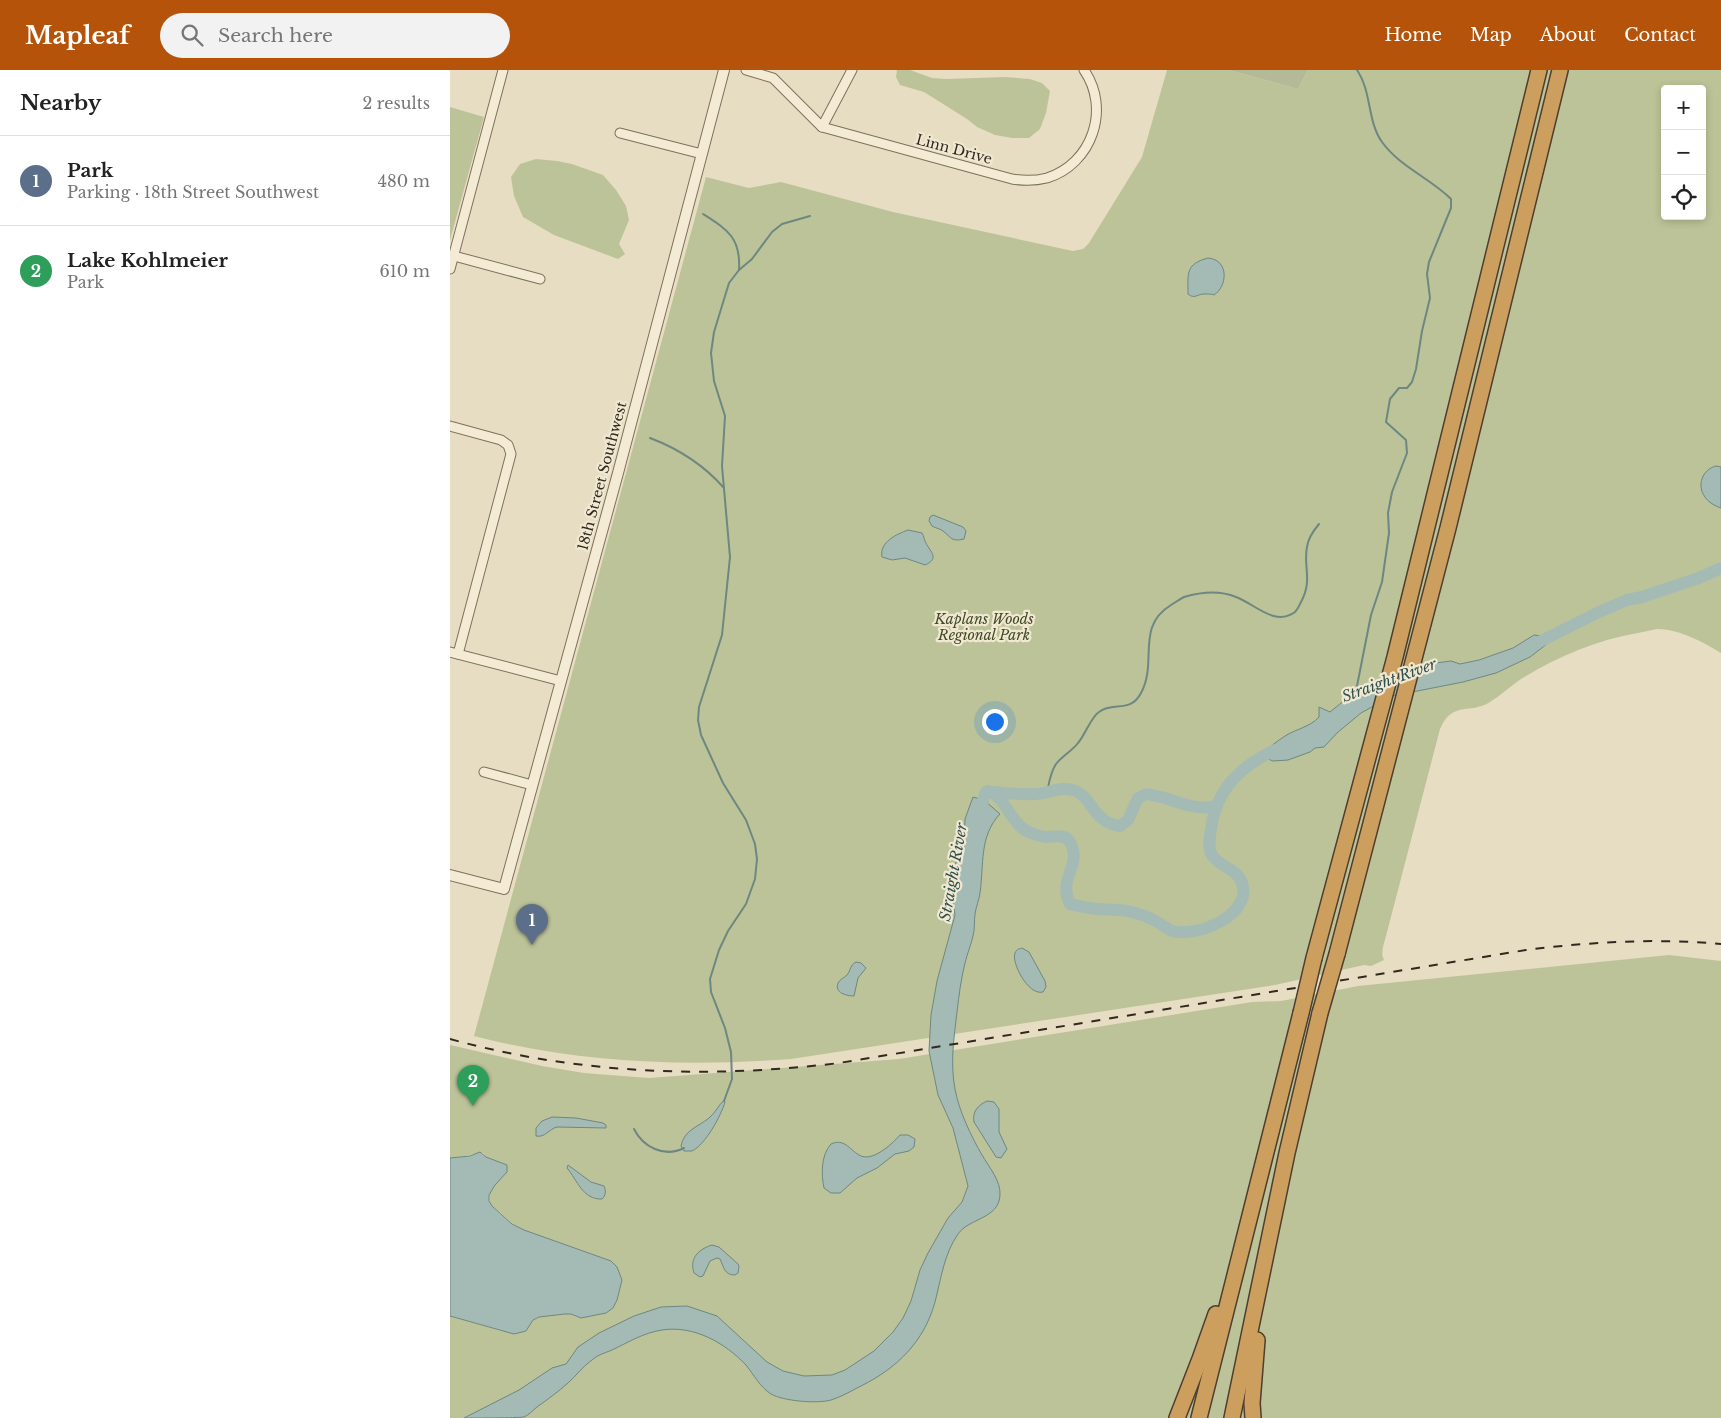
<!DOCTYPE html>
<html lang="en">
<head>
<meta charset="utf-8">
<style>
  body { margin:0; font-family:"Libre Baskerville",serif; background:#f2f2f2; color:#222 }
  .controls { position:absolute; right:15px; top:15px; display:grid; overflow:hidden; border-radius:5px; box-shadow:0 2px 8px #0003 }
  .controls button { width:45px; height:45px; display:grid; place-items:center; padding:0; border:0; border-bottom:1px solid #e0e0e0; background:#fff; color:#222; font:25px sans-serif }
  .you { position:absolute; left:544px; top:651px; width:18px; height:18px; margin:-12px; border:4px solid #fff; border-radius:50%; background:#1a73e8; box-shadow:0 0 0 8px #1a73e833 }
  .badge { display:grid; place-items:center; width:32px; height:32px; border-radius:50%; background:#b45309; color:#fff; font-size:16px; font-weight:700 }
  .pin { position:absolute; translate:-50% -41px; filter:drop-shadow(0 1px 2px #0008) }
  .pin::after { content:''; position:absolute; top:26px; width:18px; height:15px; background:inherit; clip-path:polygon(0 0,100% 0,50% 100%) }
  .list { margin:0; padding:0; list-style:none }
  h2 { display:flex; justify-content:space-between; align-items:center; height:65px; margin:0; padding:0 20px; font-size:21px }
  h2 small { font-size:16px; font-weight:400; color:#767676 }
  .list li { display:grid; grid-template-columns:32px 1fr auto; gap:15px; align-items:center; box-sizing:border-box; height:90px; padding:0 20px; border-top:1px solid #e0e0e0 }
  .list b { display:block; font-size:19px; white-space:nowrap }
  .list p { margin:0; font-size:16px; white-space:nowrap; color:#767676 }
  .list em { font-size:16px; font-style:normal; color:#767676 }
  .icon { flex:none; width:28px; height:28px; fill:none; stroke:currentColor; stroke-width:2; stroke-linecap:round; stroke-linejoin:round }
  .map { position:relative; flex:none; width:1271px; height:1348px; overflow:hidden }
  header { display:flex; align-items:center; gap:30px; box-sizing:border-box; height:70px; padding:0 25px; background:#b45309; color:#fff }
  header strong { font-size:24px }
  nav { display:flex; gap:28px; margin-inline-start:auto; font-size:18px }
  .search { width:350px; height:45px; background:#f2f2f2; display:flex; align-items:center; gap:12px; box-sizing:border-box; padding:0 18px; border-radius:28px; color:#767676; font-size:19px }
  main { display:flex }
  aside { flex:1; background:#fff }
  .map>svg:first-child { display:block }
  .green { fill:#bdc398; fill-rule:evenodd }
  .cemetery { fill:#b4b997 }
  .water { fill:#a4bbb5; stroke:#6d8781 }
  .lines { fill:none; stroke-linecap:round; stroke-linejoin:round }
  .stream { stroke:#6d8781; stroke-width:2 }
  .river { stroke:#a4bbb5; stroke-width:12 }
  .minor-casing { stroke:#7f705c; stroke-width:11 }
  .tertiary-casing { stroke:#7f705c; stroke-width:12 }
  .motorway-casing { stroke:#4d3e30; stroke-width:18 }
  .minor { stroke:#f3ebd4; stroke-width:9 }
  .tertiary { stroke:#f3ebd4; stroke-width:10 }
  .motorway { stroke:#cc9f5e; stroke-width:15 }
  .rail { stroke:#31281e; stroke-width:2; stroke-dasharray:9 9; stroke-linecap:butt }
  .motorway-bridge-casing { stroke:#4d3e30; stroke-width:18; stroke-linecap:butt }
  .motorway-bridge { stroke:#cc9f5e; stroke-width:15 }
  .labels { text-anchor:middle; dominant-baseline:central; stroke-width:4.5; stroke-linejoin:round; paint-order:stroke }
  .street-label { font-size:14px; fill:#31281e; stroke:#f0e8d1 }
  .park-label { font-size:14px; font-style:italic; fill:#404a27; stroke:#f0e8d1 }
  .water-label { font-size:15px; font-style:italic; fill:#2f4f4e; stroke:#f0e8d1 }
</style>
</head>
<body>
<header>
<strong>Mapleaf</strong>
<div class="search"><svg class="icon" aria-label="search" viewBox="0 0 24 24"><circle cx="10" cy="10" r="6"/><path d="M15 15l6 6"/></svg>Search here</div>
<nav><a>Home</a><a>Map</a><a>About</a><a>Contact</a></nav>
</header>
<main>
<aside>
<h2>Nearby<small>2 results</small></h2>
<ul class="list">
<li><span class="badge" style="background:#5c6f8a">1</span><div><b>Park</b><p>Parking · 18th Street Southwest</p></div><em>480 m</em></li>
<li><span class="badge" style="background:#2e9e5b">2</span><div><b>Lake Kohlmeier</b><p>Park</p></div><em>610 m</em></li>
</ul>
</aside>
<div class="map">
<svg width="1271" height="1348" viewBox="0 0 1271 1348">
  <rect width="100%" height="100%" fill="#e7ddc3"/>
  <g class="green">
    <polygon points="447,0 460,0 482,8 496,9 555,7 580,9 592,13 600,21 596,43 590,59 579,68 562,68 545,65 527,57 517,49 474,22 450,15 446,7"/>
    <path d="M 717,0 L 779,0 L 848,19 L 858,0 L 1271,0 L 1271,583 C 1253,572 1229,559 1207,559 C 1201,560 1194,562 1188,563 C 1146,570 1107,587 1071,609 C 1061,616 1051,625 1040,632 C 1019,645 1003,630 990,659 L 936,866 C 934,874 930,883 934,890 L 921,896 L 914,895 L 825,915 L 341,989 C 234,997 128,993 24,966 L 256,107 L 299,118 L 331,112 L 443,142 L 623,181 L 633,179 L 639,173 L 692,87 ZM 1215,19 L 1252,19 L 1252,146 L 1215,146 ZM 1084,565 L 1097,574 L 1080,587 L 1046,603 L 1013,612 L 942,626 L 911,643 L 921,616 L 925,613 L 955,605 L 978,594 L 1001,591 L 1010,594 L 1029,590 L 1064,578 Z"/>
    <polygon points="0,37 34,47 0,170"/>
    <polygon points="86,89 107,91 122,94 153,105 166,120 176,136 179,150 169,174 175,184 168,189 104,165 73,147 64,126 61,107 70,94"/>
    <path d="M 1219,885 L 1271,891 L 1271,1348 L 0,1348 L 0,1246 L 52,1261 L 76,1261 L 83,1250 L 89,1247 L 115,1244 L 121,1244 L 131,1248 L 151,1244 L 161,1191 L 74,1160 C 64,1156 59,1151 51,1143 C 47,1140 41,1137 40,1132 C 36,1121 50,1108 57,1102 L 57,1095 L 36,1087 L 33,1083 C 22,1083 12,1089 0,1088 L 0,975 L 92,996 L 134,1003 L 199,1008 L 449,989 L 802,932 L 831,931 L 908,916 Z"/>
  </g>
  <polygon class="cemetery" points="779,0 858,0 848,19"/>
  <g class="water">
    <path d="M 758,188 C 780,190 777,217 764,225 C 762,224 759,224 756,224 C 748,223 745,230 738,224 C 738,204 735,194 758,188 Z"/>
    <path d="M 1266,396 L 1271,397 L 1271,438 C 1265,436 1258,432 1255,427 C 1246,415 1253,399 1266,396 Z"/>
    <path d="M 483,445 L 513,457 L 516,461 L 514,469 C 501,472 502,468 493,461 C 491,459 485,458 482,456 L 479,451 L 480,447 Z"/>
    <path d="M 458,460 L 472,463 C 474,466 474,469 475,471 C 479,481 491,488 475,495 L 455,488 L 442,490 L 432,487 C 429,472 447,464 458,460 Z"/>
    <path d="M 1084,565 L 1101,567 L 1097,574 L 1080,587 L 1046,603 L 1013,612 L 942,626 L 911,643 L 887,663 L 874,677 L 865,678 L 860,682 L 838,690 L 823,691 L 811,686 C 818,678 826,672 835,666 C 846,659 860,657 869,647 L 869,637 L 880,642 L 906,621 L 925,613 L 955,605 L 978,594 L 1001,591 L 1010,594 L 1029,590 L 1063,578 Z"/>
    <path d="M 523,727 L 534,730 L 550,744 C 529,766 534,795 530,823 C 529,830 526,837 525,844 C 524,851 525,859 523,866 C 521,875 517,884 515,893 C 511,909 509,925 507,942 C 504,968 500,992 505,1019 C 509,1041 521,1066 532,1085 C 539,1097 551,1111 550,1125 C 549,1149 519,1148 508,1164 C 494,1184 491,1209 485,1232 C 474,1272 447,1298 411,1316 C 401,1321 391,1327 381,1330 C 367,1334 333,1331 321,1324 C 310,1317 304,1305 296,1295 C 275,1273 244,1255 212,1260 C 193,1263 179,1272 162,1280 C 155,1283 147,1285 142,1290 C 133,1296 126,1306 118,1313 C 108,1322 98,1329 87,1337 C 83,1340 79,1345 74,1347 C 65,1348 26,1348 14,1348 L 69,1320 L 102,1298 L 116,1294 L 128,1277 L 149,1263 L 184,1246 L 211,1237 L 237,1236 L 267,1246 L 317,1292 L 333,1301 L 354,1306 L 382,1305 L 395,1300 L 424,1281 L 443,1262 L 453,1248 L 461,1231 L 470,1200 L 478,1183 L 498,1148 L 512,1132 L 518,1116 L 503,1058 L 488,1025 L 479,981 L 481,945 L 487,911 L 505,845 L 502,826 L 506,810 L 505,794 L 514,777 L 515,749 Z"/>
    <path d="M 572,878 L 579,882 L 595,911 L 596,917 L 593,922 C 578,926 561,892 565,883 C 567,879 568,879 572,878 Z"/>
    <path d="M 406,892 L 411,893 L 416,898 L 408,908 L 404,926 C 397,926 384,923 388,913 C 390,909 394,908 397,905 C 401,900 400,895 406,892 Z"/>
    <path d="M 274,1030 L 275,1032 C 271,1046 255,1075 242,1081 L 234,1081 L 231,1076 C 234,1060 248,1057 259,1048 C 265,1043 269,1035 274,1030 Z"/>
    <path d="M 537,1031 L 544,1032 L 549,1039 L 549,1062 L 557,1079 L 551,1088 L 546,1087 L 524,1052 C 522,1042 528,1035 537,1031 Z"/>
    <path d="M 102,1047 L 126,1048 L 153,1053 L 156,1055 L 156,1058 L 107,1057 C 99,1059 95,1068 86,1066 L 86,1058 L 92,1051 Z"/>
    <path d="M 450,1065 L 458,1065 L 465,1069 L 464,1077 L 459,1081 L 445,1084 L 427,1098 L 407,1108 L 390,1123 L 381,1123 L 374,1118 C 371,1104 371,1085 381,1074 C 394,1068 399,1079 409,1085 C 422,1093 442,1074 450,1065 Z"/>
    <polygon points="30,1082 36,1087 57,1095 57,1102 45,1115 39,1125 39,1131 42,1136 62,1154 74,1160 161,1191 167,1197 172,1210 167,1230 163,1238 156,1243 131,1248 121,1244 115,1244 89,1247 83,1250 76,1261 64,1264 0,1246 0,1088 20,1086"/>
    <path d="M 118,1095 L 141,1112 L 154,1116 C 156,1120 156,1126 152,1129 C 133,1130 127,1110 117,1098 Z"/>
    <path d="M 262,1175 L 269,1177 L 288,1194 L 289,1196 L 288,1203 L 285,1205 C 274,1205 274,1197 270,1189 L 267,1188 L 260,1191 L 253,1206 L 250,1207 L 244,1203 C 239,1188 249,1179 262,1175 Z"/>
  </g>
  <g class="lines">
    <g class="stream">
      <path d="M 253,144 C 278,160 291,168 289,200"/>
      <path d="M 200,368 C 229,379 253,394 274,418"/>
      <path d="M 906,621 L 921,545 L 932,512 L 939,463 L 938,443 L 942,422 L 957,383 L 956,370 L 936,352 L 940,329 L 949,318 L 957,318 L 962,312 L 966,299 L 972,261 L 980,228 L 977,204 L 979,192 L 1001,138 L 1001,129 C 980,108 950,97 932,72 C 917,51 922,22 907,0"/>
      <path d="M 597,723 C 599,713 600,703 606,694 C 612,686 622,681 628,673 C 635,665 641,647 649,642 C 663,631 680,644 691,623 C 708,592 685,557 721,535 C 726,532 730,529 734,527 C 751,522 769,520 786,527 C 805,534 825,557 845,542 C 848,539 849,536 851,532 C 863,510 853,497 857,477 C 858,468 864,460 869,454"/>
      <polyline points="274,1031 282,1009 281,982 275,958 261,922 260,909 269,880 278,861 296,834 305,809 307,789 305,774 296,750 273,713 251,665 248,650 249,637 272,565 280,487 272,396 275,346 264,311 261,283 264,262 279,213 289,200 302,189 322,162 332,154 360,146"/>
      <path d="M 184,1059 C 193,1077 214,1088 234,1078"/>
    </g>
    <g class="river">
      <polyline points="1083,575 1147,543 1177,530 1192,527 1249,508 1271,498"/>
      <path d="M 542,722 C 556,723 571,725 585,724 C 599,724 611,715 626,721 C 644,730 643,752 670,756 L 678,750 L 688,728 L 696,724 C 723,727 740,742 767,736"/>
      <path d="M 529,746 L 535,723 L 538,721 C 555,726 560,751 575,760 C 580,763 591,767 597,767 C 606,767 616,763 621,774 C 632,796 607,809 620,834 C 630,836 640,839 650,839 C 662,840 674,839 685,843 C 693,845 705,850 712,855 C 716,857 718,860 722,861 C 747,868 803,845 792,813 C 787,798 769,797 762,785 C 757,777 760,767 761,759 C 766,719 791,696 825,680"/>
    </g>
    <g class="minor-casing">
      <g id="minor">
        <path d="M 296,0 L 323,8 L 372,57 L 562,109 C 574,111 585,111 597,108 C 642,94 661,39 634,0"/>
        <polyline points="372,57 402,0"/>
        <polyline points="170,63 252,84"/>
        <polyline points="4,186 90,209"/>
        <polyline points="0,199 53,0"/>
        <polyline points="0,356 51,370 58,375 61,384 8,584"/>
        <polyline points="0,582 111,611"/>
        <polyline points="34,702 82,715"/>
      </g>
    </g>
    <g class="tertiary-casing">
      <polyline id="tertiary" points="0,805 54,819 168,403 274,0"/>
    </g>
    <g class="motorway-casing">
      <g id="motorway">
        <polyline points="887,884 998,458 1110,0"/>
        <polyline points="864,888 945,587 1089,0"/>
        <polyline points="727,1348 750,1289 766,1244"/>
        <polyline points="749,1348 851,943"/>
        <polyline points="782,1348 837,1083 870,943"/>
        <polyline points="803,1348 802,1333 807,1270"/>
      </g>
    </g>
    <use href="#minor" class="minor"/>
    <use href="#tertiary" class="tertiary"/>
    <use href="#motorway" class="motorway"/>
    <path class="rail" d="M 0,969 C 127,1004 258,1009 389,993 L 1076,880 C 1140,872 1206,868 1271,874"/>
    <g class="motorway-bridge-casing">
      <g id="motorway-bridge">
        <polyline points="851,943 864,888"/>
        <polyline points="870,943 887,884"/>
      </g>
    </g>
    <use href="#motorway-bridge" class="motorway-bridge"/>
  </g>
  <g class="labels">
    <g class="street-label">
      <text transform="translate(504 79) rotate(15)">Linn Drive</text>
      <text transform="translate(152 406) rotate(-75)">18th Street Southwest</text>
    </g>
    <g class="park-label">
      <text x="534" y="549">Kaplans Woods<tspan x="534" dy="16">Regional Park</tspan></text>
    </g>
    <g class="water-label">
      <text transform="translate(939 610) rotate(-20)">Straight River</text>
      <text transform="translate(503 802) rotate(-80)">Straight River</text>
    </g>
  </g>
</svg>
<div class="controls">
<button>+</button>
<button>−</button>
<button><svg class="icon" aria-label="locate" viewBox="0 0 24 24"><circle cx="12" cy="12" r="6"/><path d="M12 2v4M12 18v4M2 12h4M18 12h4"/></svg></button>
</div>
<div class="you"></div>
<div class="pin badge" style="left:82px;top:875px;background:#5c6f8a">1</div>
<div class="pin badge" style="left:23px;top:1036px;background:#2e9e5b">2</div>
</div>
</main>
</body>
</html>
